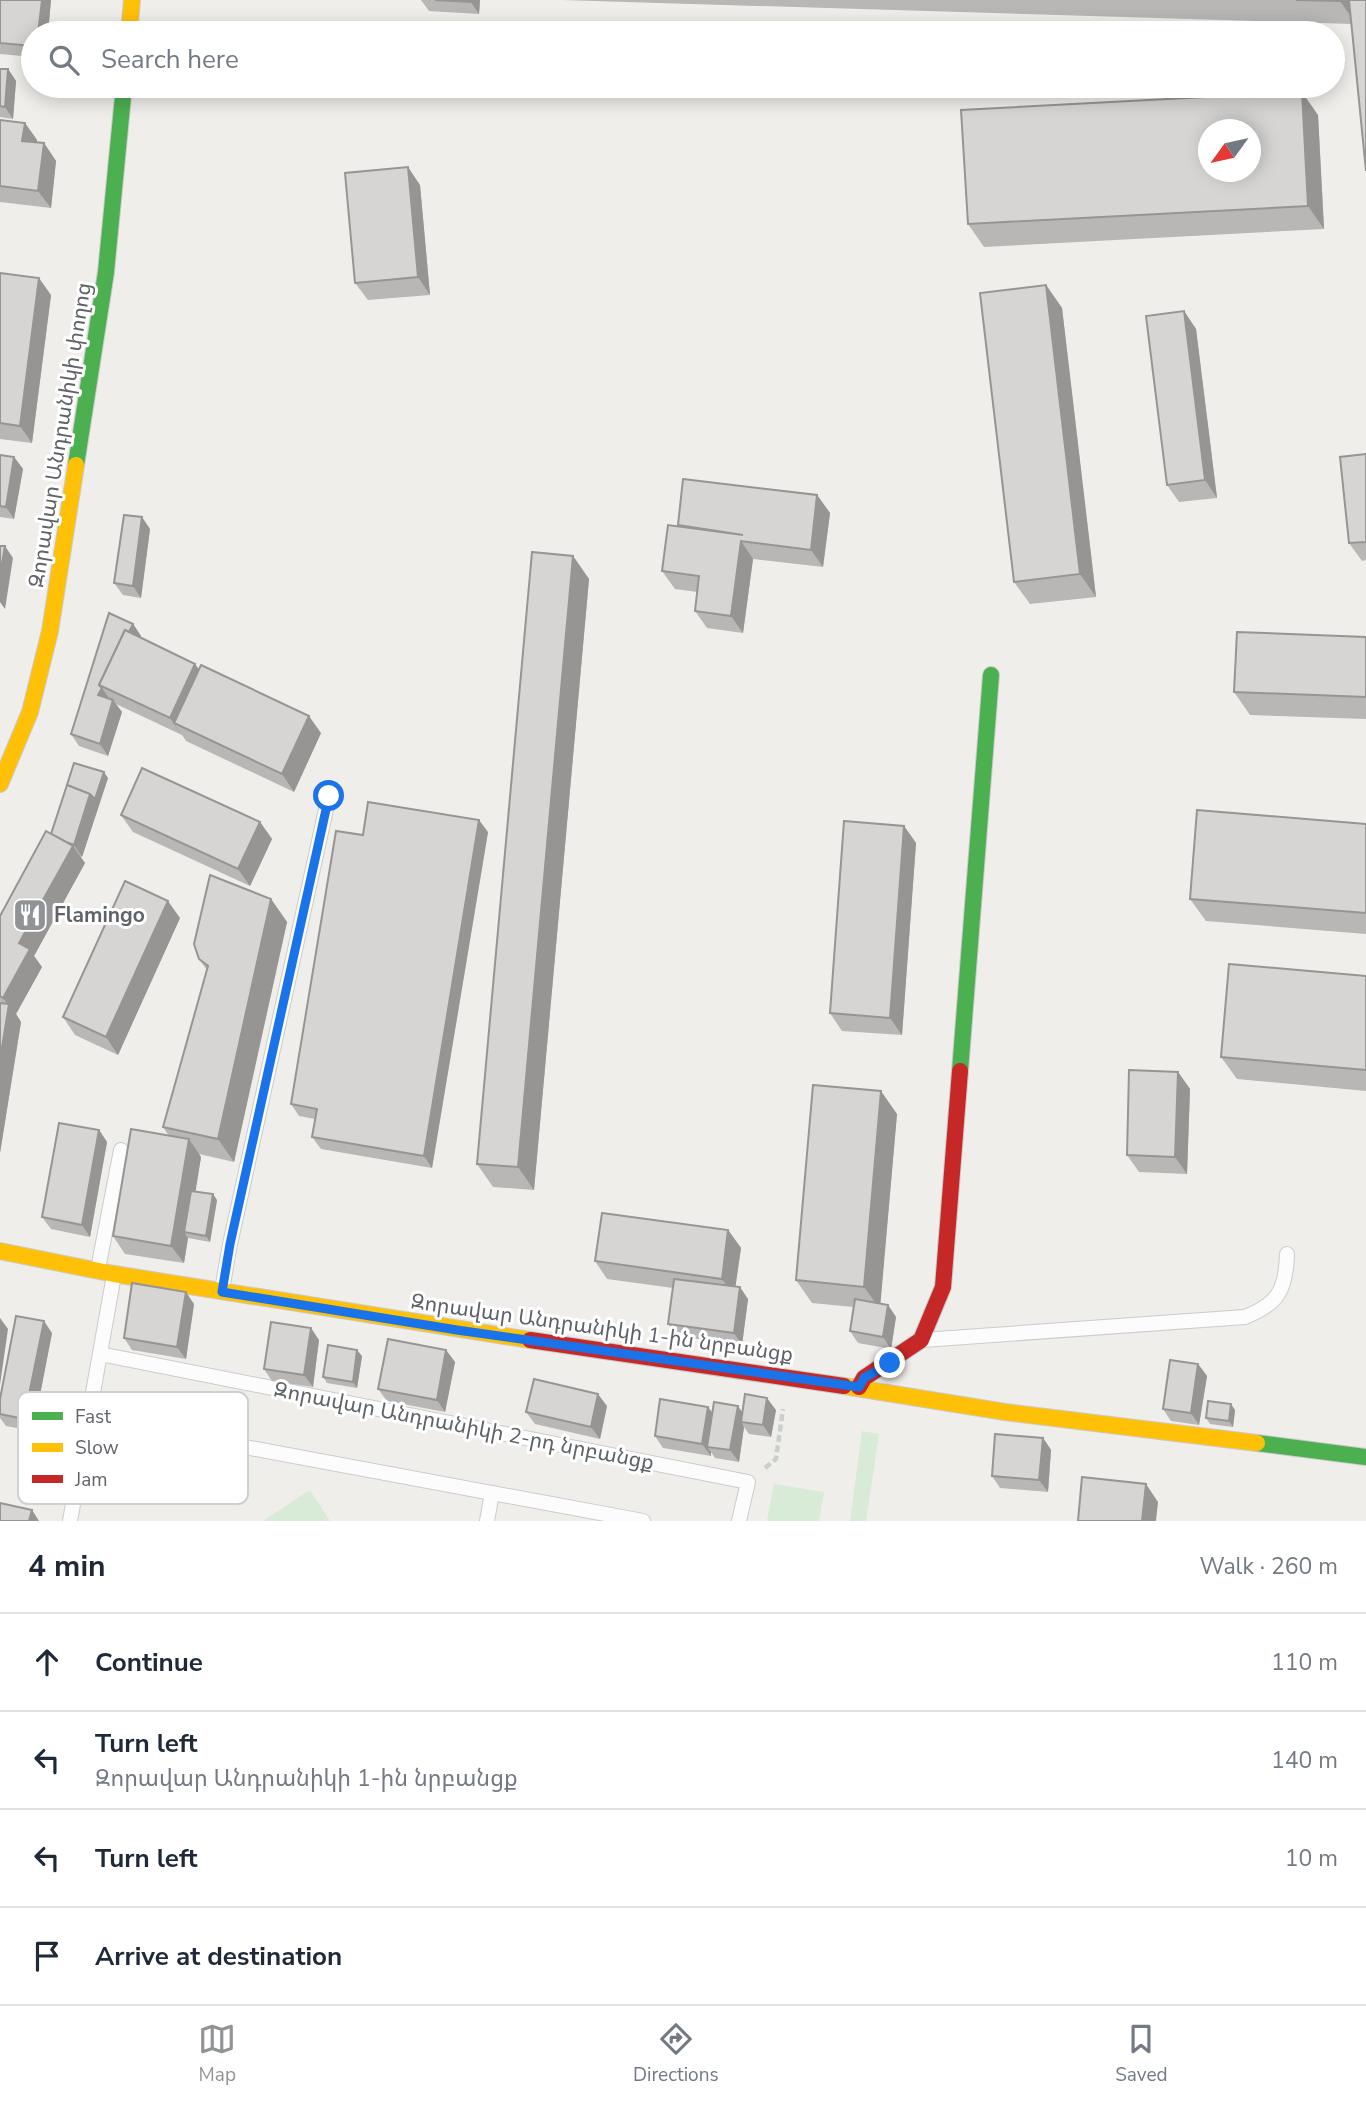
<!DOCTYPE html>
<html lang="en">
<head>
<meta charset="utf-8">
<style>
  body { margin:0; font-family:"Nunito Sans","Noto Sans Armenian",sans-serif; background:#f6f6f7; color:#1f2937 }
  .compass { position:absolute; left:1198px; top:119px; width:63px; height:63px; border-radius:50%; background:#fff; box-shadow:0 4px 18px #0003; rotate:237deg }
  .stop { position:absolute; width:21px; height:21px; margin:-16px; border:5px solid #1a73e8; border-radius:50%; background:#fff }
  .stop.end { background:#1a73e8; border-color:#fff; box-shadow:0 2px 7px #0008 }
  .list { margin:0; padding:0; list-style:none }
  h2 { display:flex; justify-content:space-between; align-items:center; height:91px; margin:0; padding:0 28px; font-size:30px }
  h2 small { font-size:23px; font-weight:400; color:#747a83 }
  .list li { display:grid; grid-template-columns:46px 1fr auto; gap:21px; align-items:center; box-sizing:border-box; height:98px; padding:0 28px; border-top:2px solid #e0e1e3 }
  .list b { display:block; font-size:26px; white-space:nowrap }
  .list p { margin:0; font-size:23px; white-space:nowrap; color:#747a83 }
  .list em { font-size:23px; font-style:normal; color:#747a83 }
  .icon { flex:none; width:38px; height:38px; fill:none; stroke:currentColor; stroke-width:2; stroke-linecap:round; stroke-linejoin:round }
  .map { position:relative; flex:none; width:1366px; height:1521px; overflow:hidden }
  .search { position:absolute; background:#fff; box-shadow:0 4px 18px #0003; left:21px; right:21px; top:21px; height:77px; display:flex; align-items:center; gap:18px; box-sizing:border-box; padding:0 24px; border-radius:38px; color:#747a83; font-size:26px }
  .sheet { height:483px; background:#fff }
  nav { display:flex; justify-content:space-around; align-items:center; box-sizing:border-box; height:98px; border-top:2px solid #e0e1e3; background:#fff; font-size:19px; color:#747a83 }
  nav a { display:grid; justify-items:center; gap:4px }
  nav .on { color:#919496 }
  .map>svg:first-child { display:block }
  .green { fill:#d8ebd6 }
  .lines { fill:none; stroke-linecap:round; stroke-linejoin:round }
  .lane-casing { stroke:#cbcccc; stroke-width:16 }
  .fast-casing { stroke:#cacacb; stroke-width:18 }
  .slow-casing { stroke:#cacacb; stroke-width:18 }
  .jam-casing { stroke:#cacacb; stroke-width:18 }
  .path { stroke:#cacfcc; stroke-width:4.5; stroke-dasharray:7 3.5; stroke-linecap:butt }
  .lane { stroke:#fdfcfc; stroke-width:14 }
  .fast { stroke:#4caf50; stroke-width:16 }
  .slow { stroke:#ffc107; stroke-width:16 }
  .jam { stroke:#c62828; stroke-width:16 }
  .wall { fill:#b8b7b5 }
  .shaded-wall { fill:#969594 }
  .building { fill:#d6d5d3; stroke:#969594; stroke-width:2; fill-rule:evenodd }
  .route { stroke:#1a73e8; stroke-width:9 }
  .labels { text-anchor:middle; dominant-baseline:central; stroke-width:6; stroke-linejoin:round; paint-order:stroke }
  .street-label { font-size:21px; fill:#5f6368; stroke:#fff }
  .poi-label { font-size:21px; font-weight:bold; fill:#5f6368; stroke:#fff; text-anchor:start }
  .key { fill:#fff; stroke:#cfd0d2; stroke-width:2 }
  .key-label { font-size:19px; fill:#5f6368 }
</style>
</head>
<body>
<div class="map">
<svg width="1366" height="1521" viewBox="0 0 1366 1521">
  <rect width="100%" height="100%" fill="#efeeea"/>
  <g class="green">
    <polygon points="862,1431 879,1434 866,1521 850,1521"/>
    <polygon points="774,1484 824,1492 819,1521 767,1521"/>
    <polygon points="310,1490 330,1521 263,1521"/>
  </g>
  <g class="lines">
    <g class="lane-casing">
      <g id="lane">
        <polyline points="98,1269 121,1150"/>
        <polyline points="222,1290 230,1244 329,796"/>
        <path d="M 923,1340 L 1245,1317 C 1278,1304 1286,1290 1287,1254"/>
        <polyline points="100,1354 748,1482 739,1521"/>
        <polyline points="89,1418 643,1521"/>
        <polyline points="70,1521 114,1275"/>
        <polyline points="487,1521 492,1493"/>
      </g>
    </g>
    <g class="fast-casing">
      <g id="fast">
        <polyline points="76,465 106,272 124,86"/>
        <polyline points="960,1071 991,675"/>
        <polyline points="1257,1443 1366,1457"/>
      </g>
    </g>
    <g class="slow-casing">
      <g id="slow">
        <polyline points="129,33 132,0"/>
        <polyline points="0,784 30,712 50,631 76,465"/>
        <polyline points="0,1251 114,1274 530,1340"/>
        <polyline points="844,1386 1005,1412 1257,1443"/>
      </g>
    </g>
    <g class="jam-casing">
      <g id="jam">
        <polyline points="530,1340 844,1386"/>
        <polyline points="859,1387 864,1378 921,1340 943,1287 960,1071"/>
      </g>
    </g>
    <polyline class="path" points="765,1468 776,1459 783,1409"/>
    <use href="#lane" class="lane"/>
    <use href="#fast" class="fast"/>
    <use href="#slow" class="slow"/>
    <use href="#jam" class="jam"/>
  </g>
  <g class="wall">
    <polygon points="0,0 51,0 48,33 33,33 33,57 0,54"/>
    <polygon points="421,0 480,0 479,14 429,11"/>
    <polygon points="562,0 1366,0 1352,24"/>
    <polygon points="0,69 8,69 16,81 13,119 0,117"/>
    <polygon points="1318,115 1324,229 984,247 968,224"/>
    <polygon points="0,120 25,123 37,140 37,142 44,143 56,161 51,208 0,202"/>
    <polygon points="420,185 430,295 368,300 355,283"/>
    <polygon points="0,273 51,295 32,443 0,439"/>
    <polygon points="1046,285 1062,308 1096,597 1030,604 1014,582"/>
    <polygon points="1184,311 1196,329 1217,498 1179,502 1167,485"/>
    <polygon points="1366,454 1366,560 1362,561 1349,543"/>
    <polygon points="0,455 14,457 23,469 14,519 0,517"/>
    <polygon points="817,495 830,513 823,567 753,559 743,633 707,628 695,611 697,592 675,589 662,571 679,527 678,525"/>
    <polygon points="150,529 141,598 123,595 114,583"/>
    <polygon points="573,556 589,579 534,1190 493,1187 477,1164"/>
    <polygon points="133,624 141,636 140,638 195,664 199,669 321,733 294,792 186,741 182,735 116,704 122,712 108,756 79,746 71,734"/>
    <polygon points="1366,637 1366,719 1250,715 1234,692"/>
    <polygon points="108,778 82,857 80,856 85,863 34,956 42,967 16,1014 21,1022 0,1153 0,916 51,834"/>
    <polygon points="121,815 260,822 272,839 250,886 133,832"/>
    <polygon points="1366,824 1366,934 1206,921 1190,899"/>
    <polygon points="904,826 916,843 902,1035 842,1031 830,1013"/>
    <polygon points="488,832 432,1168 321,1149 312,1137 315,1119 299,1116 291,1104 363,835"/>
    <polygon points="271,899 287,922 234,1162 199,1154 201,1157 195,1191 217,1200 210,1242 188,1238 184,1263 125,1254 113,1236 169,1136 163,1127 207,970 199,959"/>
    <polygon points="180,918 118,1055 75,1035 63,1017"/>
    <polygon points="1366,976 1366,1091 1237,1079 1221,1057"/>
    <polygon points="1178,1072 1190,1089 1187,1174 1139,1172 1127,1155"/>
    <polygon points="897,1114 880,1303 888,1305 896,1317 891,1349 858,1343 850,1331 853,1307 812,1303 796,1280"/>
    <polygon points="99,1130 107,1142 90,1237 51,1229 42,1217"/>
    <polygon points="728,1230 741,1248 735,1287 748,1299 742,1345 676,1336 668,1324 673,1288 607,1279 595,1261"/>
    <polygon points="194,1304 186,1359 132,1350 124,1338"/>
    <polygon points="52,1333 33,1431 6,1426 0,1418 0,1399"/>
    <polygon points="319,1340 313,1387 272,1381 264,1369"/>
    <polygon points="446,1350 455,1362 445,1412 387,1401 378,1389"/>
    <polygon points="362,1356 357,1388 327,1383 323,1377"/>
    <polygon points="1198,1364 1207,1376 1199,1425 1171,1421 1163,1409"/>
    <polygon points="607,1406 600,1439 535,1424 526,1412"/>
    <polygon points="708,1407 712,1413 742,1413 776,1410 771,1437 749,1434 744,1427 739,1462 715,1458 711,1452 711,1456 663,1448 655,1436"/>
    <polygon points="1235,1410 1233,1427 1210,1424 1206,1418"/>
    <polygon points="1043,1438 1051,1450 1048,1492 1000,1488 992,1476"/>
  </g>
  <g class="shaded-wall">
    <polygon points="42,0 51,0 48,33 38,33"/>
    <polygon points="471,0 480,0 479,14 471,2"/>
    <polygon points="1340,0 1357,0 1356,24 1340,1"/>
    <polygon points="8,69 16,81 13,119 5,107"/>
    <polygon points="1302,92 1318,115 1324,229 1308,206"/>
    <polygon points="25,123 37,140 34,158 22,141"/>
    <polygon points="44,143 56,161 51,208 38,191"/>
    <polygon points="408,167 420,185 430,295 418,277"/>
    <polygon points="39,278 51,295 32,443 20,426"/>
    <polygon points="1046,285 1062,308 1096,597 1080,574"/>
    <polygon points="1184,311 1196,329 1217,498 1205,480"/>
    <polygon points="14,457 23,469 14,519 6,507"/>
    <polygon points="817,495 830,513 823,567 811,550"/>
    <polygon points="142,517 150,529 141,598 133,586"/>
    <polygon points="741,541 753,559 743,633 731,616"/>
    <polygon points="5,546 13,558 5,609 0,602 0,575"/>
    <polygon points="573,556 589,579 534,1190 518,1167"/>
    <polygon points="133,624 141,636 114,692 103,686"/>
    <polygon points="195,664 207,682 174,723 182,736 170,718"/>
    <polygon points="102,688 110,700 98,695"/>
    <polygon points="113,700 122,712 108,756 100,744"/>
    <polygon points="309,716 321,733 294,792 282,774"/>
    <polygon points="104,772 108,778 82,857 74,845 90,794"/>
    <polygon points="479,820 488,832 432,1168 424,1156"/>
    <polygon points="260,822 272,839 250,886 238,869"/>
    <polygon points="904,826 916,843 902,1035 890,1018"/>
    <polygon points="73,846 85,863 34,956 42,967 16,1014 21,1022 0,1153 0,1060 9,1006 3,998 19,943"/>
    <polygon points="271,899 287,922 234,1162 218,1139"/>
    <polygon points="168,901 180,918 118,1055 106,1037"/>
    <polygon points="1178,1072 1190,1089 1187,1174 1175,1157"/>
    <polygon points="881,1091 897,1114 880,1309 864,1287"/>
    <polygon points="99,1130 107,1142 90,1237 82,1225"/>
    <polygon points="189,1139 201,1157 189,1233 184,1232 188,1238 184,1263 171,1246"/>
    <polygon points="213,1194 217,1200 210,1242 206,1236"/>
    <polygon points="728,1230 741,1248 734,1297 722,1279"/>
    <polygon points="740,1287 748,1299 742,1345 734,1333"/>
    <polygon points="186,1292 194,1304 186,1359 177,1347"/>
    <polygon points="888,1305 896,1317 891,1349 883,1337"/>
    <polygon points="0,1318 8,1329 0,1385"/>
    <polygon points="44,1321 52,1333 33,1431 24,1419"/>
    <polygon points="311,1328 319,1340 313,1387 304,1375"/>
    <polygon points="357,1350 362,1356 357,1388 353,1382"/>
    <polygon points="446,1350 455,1362 445,1412 437,1400"/>
    <polygon points="1198,1364 1207,1376 1199,1425 1191,1413"/>
    <polygon points="598,1394 607,1406 600,1439 591,1427"/>
    <polygon points="767,1398 776,1410 771,1437 763,1425"/>
    <polygon points="1231,1404 1235,1410 1233,1427 1229,1421"/>
    <polygon points="738,1406 746,1418 741,1422 744,1427 739,1462 730,1450"/>
    <polygon points="708,1407 717,1419 707,1447 711,1452 711,1456 702,1444"/>
    <polygon points="1043,1438 1051,1450 1048,1492 1039,1480"/>
    <polygon points="1146,1484 1158,1502 1156,1521 1142,1521"/>
    <polygon points="32,1510 39,1521 29,1521"/>
  </g>
  <g class="building">
    <polygon points="0,0 42,0 38,33 33,33 33,46 0,43"/>
    <polygon points="435,0 471,0 471,2"/>
    <polygon points="1296,0 1340,0 1340,1"/>
    <polygon points="1349,0 1366,0 1366,171"/>
    <polygon points="0,69 8,69 5,107 0,106"/>
    <path d="M 1302,92 L 1308,206 L 968,224 L 961,110 ZM 1208,130 L 1250,130 L 1250,172 L 1208,172 Z"/>
    <polygon points="0,120 25,123 22,141 44,143 38,191 0,186"/>
    <polygon points="408,167 418,277 355,283 345,173"/>
    <polygon points="0,273 39,278 20,426 0,423"/>
    <polygon points="1046,285 1080,574 1014,582 980,293"/>
    <polygon points="1184,311 1205,480 1167,485 1146,316"/>
    <polygon points="1366,454 1366,542 1349,543 1340,457"/>
    <polygon points="0,455 14,457 6,507 0,506"/>
    <polygon points="683,479 817,495 811,550 741,541 731,616 695,611 699,576 662,571 668,525 743,535 678,525"/>
    <polygon points="124,515 142,517 133,586 114,583"/>
    <polygon points="0,546 5,546 0,575"/>
    <polygon points="532,552 573,556 518,1167 477,1164"/>
    <polygon points="109,613 133,624 129,632 125,630 99,685 102,688 98,695 113,700 100,744 71,734"/>
    <polygon points="125,630 195,664 170,718 99,685"/>
    <polygon points="1237,632 1366,637 1366,697 1234,692"/>
    <polygon points="201,665 309,716 282,774 174,723"/>
    <polygon points="74,763 104,772 95,799 90,794 67,785"/>
    <polygon points="142,768 260,822 238,869 121,815"/>
    <polygon points="67,785 90,794 74,845 66,842 51,834"/>
    <polygon points="368,802 479,820 424,1156 312,1137 317,1109 291,1104 336,831 363,835"/>
    <polygon points="1197,810 1366,824 1366,913 1190,899"/>
    <polygon points="844,821 904,826 890,1018 830,1013"/>
    <polygon points="46,831 73,846 19,943 30,949 3,998 0,996 0,916"/>
    <polygon points="210,875 271,899 218,1139 163,1127 208,966 199,959 194,944"/>
    <polygon points="125,881 168,901 106,1037 63,1017"/>
    <polygon points="1229,964 1366,976 1366,1070 1221,1057"/>
    <polygon points="0,1003 9,1004 0,1060"/>
    <polygon points="1129,1070 1178,1072 1175,1157 1127,1155"/>
    <polygon points="813,1085 881,1091 864,1287 796,1280"/>
    <polygon points="59,1123 99,1130 82,1225 42,1217"/>
    <polygon points="131,1129 189,1139 171,1246 113,1236"/>
    <polygon points="191,1191 213,1194 206,1236 184,1232"/>
    <polygon points="602,1213 728,1230 722,1279 595,1261"/>
    <polygon points="674,1279 740,1287 734,1333 668,1324"/>
    <polygon points="132,1283 186,1292 177,1347 124,1338"/>
    <polygon points="855,1299 888,1305 883,1337 850,1331"/>
    <polygon points="16,1316 44,1321 24,1419 0,1414 0,1399"/>
    <polygon points="271,1322 311,1328 304,1375 264,1369"/>
    <polygon points="388,1339 446,1350 437,1400 378,1389"/>
    <polygon points="328,1345 357,1350 353,1382 323,1377"/>
    <polygon points="1170,1360 1198,1364 1191,1413 1163,1409"/>
    <polygon points="534,1379 598,1394 591,1427 526,1412"/>
    <polygon points="745,1394 767,1398 763,1425 741,1422"/>
    <polygon points="660,1399 708,1407 702,1444 655,1436"/>
    <polygon points="1208,1401 1231,1404 1229,1421 1206,1418"/>
    <polygon points="714,1402 738,1406 730,1450 707,1447"/>
    <polygon points="995,1434 1043,1438 1039,1480 992,1476"/>
    <polygon points="1082,1477 1146,1484 1142,1521 1078,1521"/>
    <polygon points="0,1503 32,1510 29,1521 0,1521"/>
  </g>
  <g class="lines">
    <polyline class="route" points="329,796 230,1244 222,1292 457,1330 859,1387 864,1378 890,1363"/>
  </g>
  <defs>
    <g id="restaurant-square" transform="scale(1.75)"><rect x="-9" y="-9" width="18" height="18" rx="4" fill="#919496" stroke="#fff"/><path d="M-5-6h1v4h1v-4h1v4h1v-4h1v5L-1.5 .5V6h-2V.5L-5-1ZM5-6V6H3V1.5H1.5Q1.5-4 5-6Z" fill="#fff"/></g>
  </defs>
  <g fill-rule="evenodd">
    <use href="#restaurant-square" x="30" y="915"/>
  </g>
  <g class="labels">
    <g class="street-label">
      <text transform="translate(60 435) rotate(-81)">Զորավար Անդրանիկի փողոց</text>
      <text transform="translate(602 1328) rotate(8)">Զորավար Անդրանիկի 1-ին նրբանցք</text>
      <text transform="translate(464 1426) rotate(11)">Զորավար Անդրանիկի 2-րդ նրբանցք</text>
    </g>
    <g class="poi-label">
      <text x="54" y="915">Flamingo</text>
    </g>
  </g>
  <rect x="18" y="1392" width="230" height="112" rx="10" class="key"/>
  <rect x="32" y="1412" width="31" height="8" fill="#4caf50"/>
  <rect x="32" y="1443" width="31" height="9" fill="#ffc107"/>
  <rect x="32" y="1475" width="31" height="8" fill="#c62828"/>
  <g class="key-label">
    <text x="75" y="1423">Fast</text>
    <text x="75" y="1454">Slow</text>
    <text x="75" y="1486">Jam</text>
  </g>
</svg>
<svg class="compass" viewBox="-18 -18 36 36"><path d="M0-13l5 13h-10z" fill="#e53935"/><path d="M0 13l5-13h-10z" fill="#747a83"/></svg>
<div class="stop" style="left:329px;top:796px"></div>
<div class="stop end" style="left:890px;top:1363px"></div>
<div class="search"><svg class="icon" aria-label="search" viewBox="0 0 24 24"><circle cx="10" cy="10" r="6"/><path d="M15 15l6 6"/></svg>Search here</div>
</div>
<section class="sheet">
<h2>4 min<small>Walk · 260 m</small></h2>
<ul class="list">
<li><svg class="icon" aria-label="ahead" viewBox="0 0 24 24"><path d="M12 20V5M6 11l6-6 6 6"/></svg><div><b>Continue</b></div><em>110 m</em></li>
<li><svg class="icon" aria-label="left" viewBox="0 0 24 24"><path d="M17 20v-9H6M10 6l-5 5 5 5"/></svg><div><b>Turn left</b><p>Զորավար Անդրանիկի 1-ին նրբանցք</p></div><em>140 m</em></li>
<li><svg class="icon" aria-label="left" viewBox="0 0 24 24"><path d="M17 20v-9H6M10 6l-5 5 5 5"/></svg><div><b>Turn left</b></div><em>10 m</em></li>
<li><svg class="icon" aria-label="arrive" viewBox="0 0 24 24"><path d="M6 21V4h12l-3 4 3 4H6"/></svg><div><b>Arrive at destination</b></div></li>
</ul>
</section>
<nav>
<a class="on"><svg class="icon" aria-label="map" viewBox="0 0 24 24"><path d="M3 6l6-2 6 2 6-2v14l-6 2-6-2-6 2zM9 4v14M15 6v14"/></svg>Map</a>
<a><svg class="icon" aria-label="directions" viewBox="0 0 24 24"><path d="M12 3l9 9-9 9-9-9zM9 14v-3h6M13 9l2 2-2 2"/></svg>Directions</a>
<a><svg class="icon" aria-label="saved" viewBox="0 0 24 24"><path d="M7 4h10v16l-5-4-5 4z"/></svg>Saved</a>
</nav>
</body>
</html>
